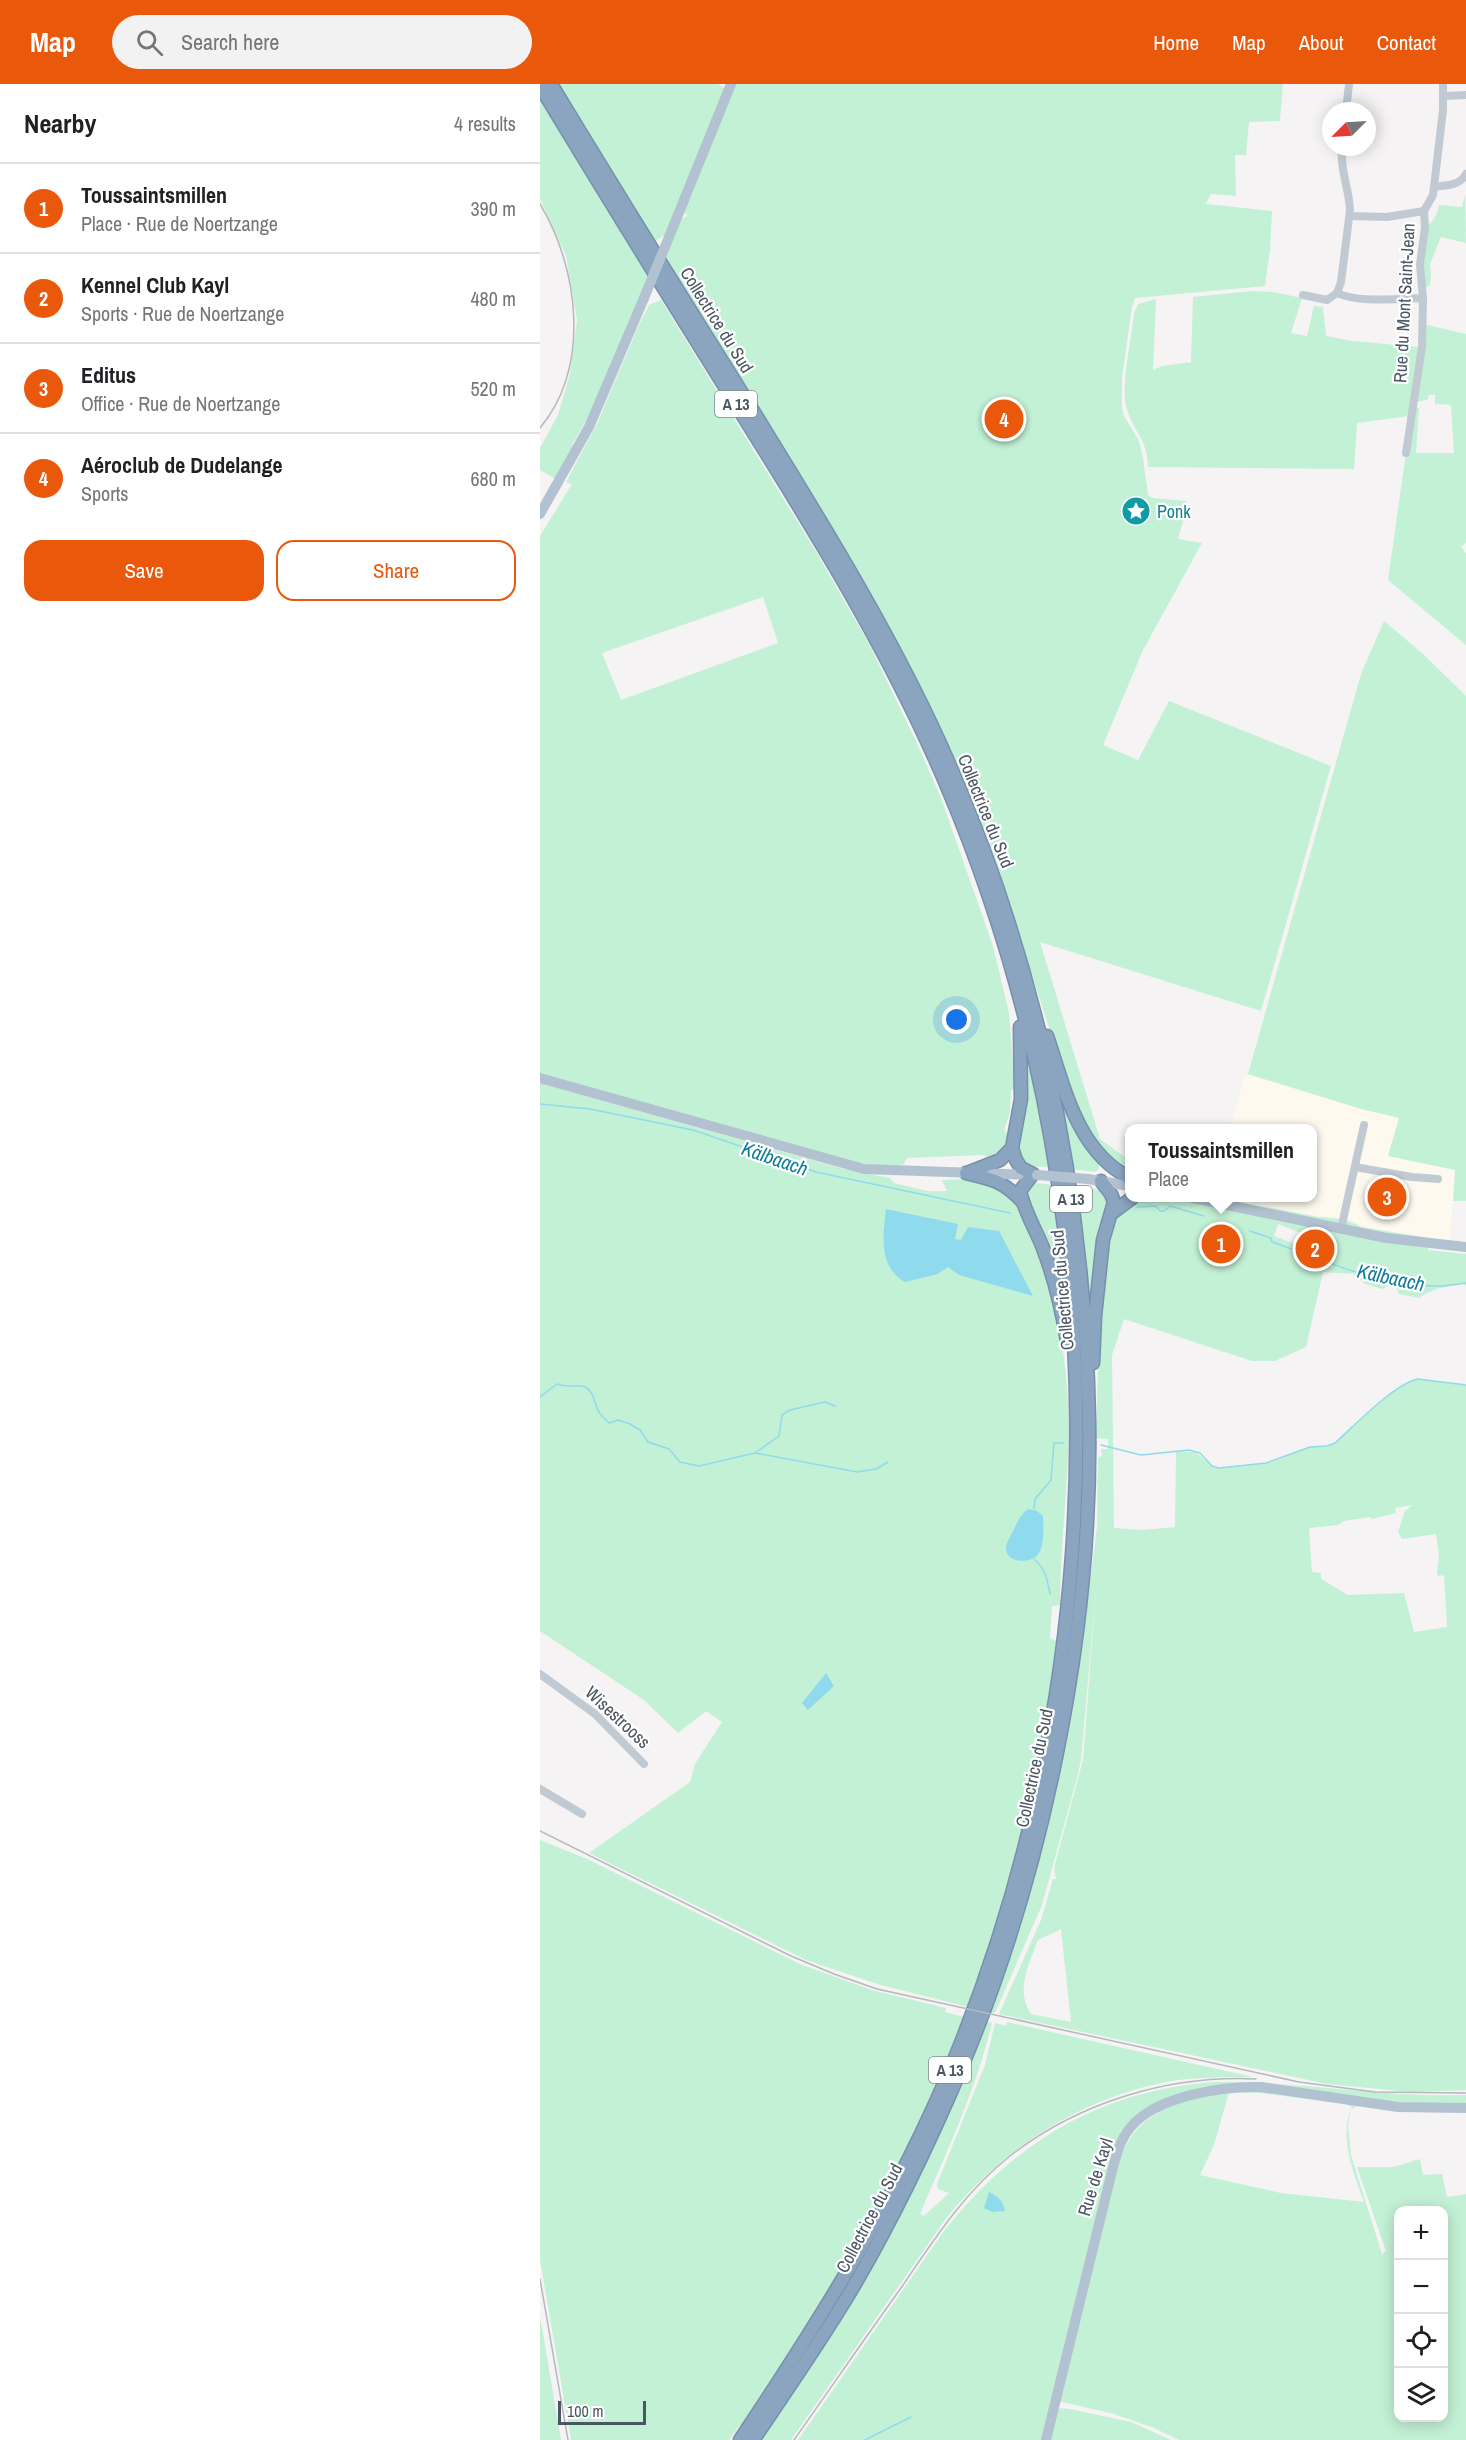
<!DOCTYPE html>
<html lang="en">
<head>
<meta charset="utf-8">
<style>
  body { margin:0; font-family:"Archivo Narrow",sans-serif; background:#f2f2f2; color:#202124 }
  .controls { position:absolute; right:18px; bottom:18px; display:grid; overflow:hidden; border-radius:12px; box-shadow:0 3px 15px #0003 }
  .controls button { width:54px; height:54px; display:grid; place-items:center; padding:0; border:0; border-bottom:2px solid #e0e0e0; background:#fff; color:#202124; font:30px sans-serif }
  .compass { position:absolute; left:782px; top:18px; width:54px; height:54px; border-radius:50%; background:#fff; box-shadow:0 3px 15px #0003; rotate:246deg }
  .scale { position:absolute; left:18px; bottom:15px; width:88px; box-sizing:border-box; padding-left:6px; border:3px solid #4a5661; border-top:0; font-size:16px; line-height:21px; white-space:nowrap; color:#4a5661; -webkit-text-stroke:4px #fff; paint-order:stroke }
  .you { position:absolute; left:417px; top:936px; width:21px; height:21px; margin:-15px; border:4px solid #fff; border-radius:50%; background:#1a73e8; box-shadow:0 0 0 9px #1a73e833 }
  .badge { display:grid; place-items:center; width:39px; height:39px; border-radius:50%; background:#ea580c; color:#fff; font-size:20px; font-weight:700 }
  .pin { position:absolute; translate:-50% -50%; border:3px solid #fff; box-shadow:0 2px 6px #0006 }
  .popup { position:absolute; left:585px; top:1040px; width:192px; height:78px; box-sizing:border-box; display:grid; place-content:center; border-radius:12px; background:#fff; filter:drop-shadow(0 2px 4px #0005); font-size:20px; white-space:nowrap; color:#757577 }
  .popup b { font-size:22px; color:#202124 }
  .popup::after { content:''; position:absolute; left:50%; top:100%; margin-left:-12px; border:12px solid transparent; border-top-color:#fff }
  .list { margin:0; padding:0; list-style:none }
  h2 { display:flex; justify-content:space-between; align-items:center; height:78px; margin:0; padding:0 24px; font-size:26px }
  h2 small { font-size:20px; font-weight:400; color:#757577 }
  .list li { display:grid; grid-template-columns:39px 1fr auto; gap:18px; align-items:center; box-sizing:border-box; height:90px; padding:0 24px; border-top:2px solid #e0e0e0 }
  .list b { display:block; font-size:22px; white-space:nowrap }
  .list p { margin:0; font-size:20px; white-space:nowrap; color:#757577 }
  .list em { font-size:20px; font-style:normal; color:#757577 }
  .actions { display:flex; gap:12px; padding:18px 24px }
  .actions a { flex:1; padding:14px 0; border:2px solid #ea580c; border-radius:18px; text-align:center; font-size:21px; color:#ea580c }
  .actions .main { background:#ea580c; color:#fff }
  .icon { flex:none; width:33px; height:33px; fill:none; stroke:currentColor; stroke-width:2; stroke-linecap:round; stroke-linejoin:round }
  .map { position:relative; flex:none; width:926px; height:2356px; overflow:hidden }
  header { display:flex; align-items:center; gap:36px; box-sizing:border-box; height:84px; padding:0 30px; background:#ea580c; color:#fff }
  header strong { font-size:28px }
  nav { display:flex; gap:33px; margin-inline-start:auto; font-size:21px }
  .search { width:420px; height:54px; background:#f2f2f2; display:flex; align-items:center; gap:15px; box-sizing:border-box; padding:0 21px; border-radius:33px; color:#757577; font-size:22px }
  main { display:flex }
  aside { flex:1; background:#fff }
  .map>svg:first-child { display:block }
  .commercial { fill:#fdf9ef }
  .green { fill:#c3f1d5; fill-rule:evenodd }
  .water { fill:#90daee }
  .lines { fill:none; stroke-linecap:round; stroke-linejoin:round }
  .stream { stroke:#90daee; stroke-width:1.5 }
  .highway-casing { stroke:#7690ad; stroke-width:15 }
  .minor { stroke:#c1cad2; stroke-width:8 }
  .major { stroke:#b3c2d1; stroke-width:10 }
  .highway { stroke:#8ba5c1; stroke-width:12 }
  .rail { stroke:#b5b8bd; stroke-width:1.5 }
  .major-bridge { stroke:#b3c2d1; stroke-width:10 }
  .labels { text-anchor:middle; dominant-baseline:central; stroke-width:4.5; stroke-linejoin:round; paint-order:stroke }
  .shield { fill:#fff; stroke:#808990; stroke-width:1.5 }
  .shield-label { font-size:16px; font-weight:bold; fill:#4a5661 }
  .street-label { font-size:18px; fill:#4a5661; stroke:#fff }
  .culture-label { font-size:18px; fill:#0d838f; stroke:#fff; text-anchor:start }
  .water-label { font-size:20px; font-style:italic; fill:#0c7c9b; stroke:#fff }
</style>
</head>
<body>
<header>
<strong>Map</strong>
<div class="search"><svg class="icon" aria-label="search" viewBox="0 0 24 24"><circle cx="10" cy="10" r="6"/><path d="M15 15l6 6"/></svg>Search here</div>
<nav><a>Home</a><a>Map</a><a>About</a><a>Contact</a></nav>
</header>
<main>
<aside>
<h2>Nearby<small>4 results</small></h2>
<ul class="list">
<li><span class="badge">1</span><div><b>Toussaintsmillen</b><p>Place · Rue de Noertzange</p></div><em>390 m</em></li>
<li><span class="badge">2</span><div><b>Kennel Club Kayl</b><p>Sports · Rue de Noertzange</p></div><em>480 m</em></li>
<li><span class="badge">3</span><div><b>Editus</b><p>Office · Rue de Noertzange</p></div><em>520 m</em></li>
<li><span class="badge">4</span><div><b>Aéroclub de Dudelange</b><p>Sports</p></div><em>680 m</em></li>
</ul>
<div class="actions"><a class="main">Save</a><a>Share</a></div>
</aside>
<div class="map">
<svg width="926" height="2356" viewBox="0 0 926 2356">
  <rect width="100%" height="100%" fill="#f5f3f3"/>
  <polygon class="commercial" points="705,990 860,1034 848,1072 915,1086 910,1157 822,1143 812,1136 795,1133 779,1133 677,1114 772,1114 772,1044 690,1044"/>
  <g class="green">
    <polygon points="19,0 178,0 185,5 125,151 115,157"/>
    <polygon points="195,0 743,0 740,37 709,38 706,71 695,71 696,112 671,110 666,120 732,127 730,165 725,202 595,214 592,223 582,294 582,324 584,332 599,357 603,374 608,411 613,414 646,417 648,420 638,455 662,459 603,566 563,661 598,676 629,617 791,682 721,927 500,858 560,1055 589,1076 589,1090 580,1086 552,1056 525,994 450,759 365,573 276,417 125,174 140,135 148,132 143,127"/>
    <polygon points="0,13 109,191 60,312 32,361 34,363 18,394 14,394 0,386 0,364 18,331 30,290 37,236 26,172 0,115"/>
    <path d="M 925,111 L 926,159 L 901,153 L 890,180 L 891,194 L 889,202 L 882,204 L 885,143 C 893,139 898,129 899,121 L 922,123 Z"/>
    <path d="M 712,207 L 733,208 L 762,214 L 751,249 L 767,252 L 774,222 L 783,223 L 786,252 L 812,257 L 879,263 L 869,332 L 817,339 L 814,385 L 608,383 C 608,355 592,346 586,322 C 581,300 592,253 594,229 L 598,220 L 616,215 L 613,286 L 622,282 L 651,278 L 653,213 Z"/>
    <path d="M 121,216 L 275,466 L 328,558 L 377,659 L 401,714 L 453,862 L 469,929 L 475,1006 L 471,1006 L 470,1028 L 464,1047 L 470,1051 L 462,1066 L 447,1073 L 443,1071 L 367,1074 L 364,1080 C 343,1085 326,1080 304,1076 L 0,989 L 0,452 L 32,400 L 26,398 L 57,340 L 97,245 L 109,221 ZM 223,513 L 238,559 L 81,616 L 62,569 Z"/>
    <polygon points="883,240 926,250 926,459 921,463 926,469 926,561 848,496 866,369 875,325 879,324 876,369 914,369 911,321 895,320 895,311 889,311 887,316 875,318"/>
    <polygon points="844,537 883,570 926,612 926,1117 913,1117 915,1086 848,1072 859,1034 821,1025 708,990 821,590"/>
    <polygon points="489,975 510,1083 487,1082 481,1079 476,1064 485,976"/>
    <path d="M 0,999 L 304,1085 L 350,1094 L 354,1099 L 387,1107 L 407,1107 L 402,1096 C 414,1096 441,1094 452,1099 C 474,1108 482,1132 491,1153 C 511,1200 523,1251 527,1303 C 533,1375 520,1448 520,1521 L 512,1522 L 510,1554 L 518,1558 C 502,1653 485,1748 456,1840 C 447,1868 437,1895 428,1923 L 337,1900 L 266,1876 L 49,1769 L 150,1698 L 155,1680 L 182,1638 L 166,1627 L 138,1649 L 104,1616 L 0,1547 Z"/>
    <polygon points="525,1015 559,1079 559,1085 555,1088 533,1085 520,1016"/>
    <polygon points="495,1099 512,1101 525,1215 488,1124 486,1104"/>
    <polygon points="535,1103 563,1106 568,1115 554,1209 548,1209"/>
    <path d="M 606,1114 L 634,1114 L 668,1119 L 671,1114 L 677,1114 L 779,1133 C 800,1135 803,1134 822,1143 L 894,1155 L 889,1160 L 888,1166 L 926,1170 L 926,1202 L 924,1200 C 907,1202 893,1204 879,1214 L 859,1210 L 855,1199 L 842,1205 L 825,1200 L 814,1190 L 783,1188 L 766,1263 L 735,1277 L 712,1277 L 584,1235 L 572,1271 L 574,1444 L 603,1446 L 635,1443 L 636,1368 C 665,1364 659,1378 679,1384 L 726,1379 L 770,1363 L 787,1362 L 795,1359 C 815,1341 854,1300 878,1295 L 926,1301 L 926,2006 L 871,2008 L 787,2000 L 459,1930 L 501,1836 L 513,1795 L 516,1795 L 514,1784 L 543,1676 L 556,1505 L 541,1676 L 537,1694 L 502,1821 L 455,1929 L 449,1928 L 481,1840 L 520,1688 L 536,1602 L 551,1491 L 557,1442 L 558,1374 L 562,1371 L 561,1365 L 568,1365 L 568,1355 L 556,1354 L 559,1243 L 567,1159 L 578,1130 L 588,1120 ZM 738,1140 L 766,1151 L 763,1163 L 734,1152 ZM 872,1421 L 865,1427 L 858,1448 L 862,1455 L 896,1450 L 899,1472 L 897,1489 L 898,1492 L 904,1491 L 907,1543 L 874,1548 L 864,1509 L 808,1511 L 781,1495 L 781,1489 L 772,1488 L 769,1444 L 798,1441 L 804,1437 L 830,1433 L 832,1435 L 856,1429 L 855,1424 ZM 521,1845 L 531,1938 L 491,1930 C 475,1906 489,1880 498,1856 Z"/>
    <path d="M 0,1756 L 47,1775 L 262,1881 L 335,1907 L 406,1924 L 405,1928 L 424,1933 C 400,1990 377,2048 348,2103 C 303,2185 252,2264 201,2343 L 199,2342 L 189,2356 L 31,2356 L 0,2176 Z"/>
    <path d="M 445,1937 L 452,1939 C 436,2006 407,2067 380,2130 L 384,2132 L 409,2109 L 398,2105 L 397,2100 L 445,1981 L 455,1939 L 466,1942 L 467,1938 L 713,1993 C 684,1993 655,1993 626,1998 C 537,2016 460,2066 405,2136 L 251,2356 L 220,2356 C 259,2297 301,2239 336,2177 C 378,2100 415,2020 445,1937 Z"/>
    <path d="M 673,1998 C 759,1997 840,2014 926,2011 L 926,2020 L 889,2022 L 712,2000 L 609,2023 L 596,2030 L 581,2047 L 561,2111 L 503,2356 L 258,2356 L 404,2147 C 475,2058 559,2007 673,1998 Z"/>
    <path d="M 705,2005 L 814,2019 L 816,2023 L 811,2025 L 808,2042 L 811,2071 L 842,2170 L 846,2167 L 817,2083 L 854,2083 L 880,2075 L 883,2091 L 902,2090 L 907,2113 L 926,2110 L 926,2356 L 639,2356 L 614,2344 L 574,2330 L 518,2317 C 529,2271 541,2225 552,2179 C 561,2141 573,2069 599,2043 C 625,2018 670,2007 705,2005 ZM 689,2008 L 721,2009 L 806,2020 L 812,2023 C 798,2053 814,2090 824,2118 L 741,2109 L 660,2091 L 674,2061 ZM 858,2126 L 904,2126 L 904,2334 L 858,2334 Z"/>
    <polygon points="0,2232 21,2356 0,2356"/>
    <polygon points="517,2324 530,2325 591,2338 631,2356 509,2356"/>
  </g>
  <g class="water">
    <path d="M 346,1125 L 418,1140 L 415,1155 L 421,1156 L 428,1143 L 459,1147 L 493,1212 L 419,1191 L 408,1183 L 398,1190 L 365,1198 C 338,1183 343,1151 346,1125 Z"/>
    <path d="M 488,1425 L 497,1427 L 503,1432 C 503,1443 505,1459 499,1469 C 493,1480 467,1480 466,1465 C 466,1458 472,1450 475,1443 C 478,1436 482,1429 488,1425 Z"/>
    <polygon points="286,1589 294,1602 268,1626 262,1619"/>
    <path d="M 449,2108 C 459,2113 463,2117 465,2127 L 452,2128 L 444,2124 Z"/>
  </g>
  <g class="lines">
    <g class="stream">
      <polyline points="0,1020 50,1025 153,1046 276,1088 470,1129"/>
      <polyline points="597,1123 616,1122 620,1127 624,1127 630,1122 664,1132"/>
      <path d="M 710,1147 L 731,1154 L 732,1158 C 785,1176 842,1204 898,1202 C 907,1202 917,1200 926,1199"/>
      <path d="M 0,1313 L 17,1300 C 28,1304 40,1300 45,1303 C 55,1308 54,1320 59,1328 C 61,1332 66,1336 69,1339 L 78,1336 L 90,1340 L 100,1346 L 108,1358 L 129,1365 L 140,1378 L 159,1382 L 215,1369 L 317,1388 L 336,1385 L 348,1378"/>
      <path d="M 561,1361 L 601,1371 L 649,1366 L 660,1369 L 672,1382 L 679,1384 L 726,1379 L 770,1363 L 787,1362 L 795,1359 C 815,1341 854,1300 878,1295 L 926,1301"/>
      <polyline points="215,1369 239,1352 242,1331 250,1326 285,1318 295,1322"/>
      <polyline points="494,1425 495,1415 511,1396 514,1359 523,1359"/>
      <path d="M 494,1475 C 506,1485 507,1495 510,1510"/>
      <polyline points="325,2356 371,2333"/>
    </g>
    <g class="highway-casing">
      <g id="highway">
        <path d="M 11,0 C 75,106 141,212 207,317 C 272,423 338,528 391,640 C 493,857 545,1097 549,1336 C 553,1549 503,1791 420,1987 C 388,2062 353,2135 312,2205 C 281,2257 247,2306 213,2356"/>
        <path d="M 0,2 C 64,108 129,213 195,319 C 272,442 349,566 406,700 C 577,1102 580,1573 414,1976 C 357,2114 282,2233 200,2356"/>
        <path d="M 480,943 L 481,1015 L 472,1064 L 476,1076 L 481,1084 L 493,1090 L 480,1107 C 484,1128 497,1147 504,1167 C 515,1196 522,1227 527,1257"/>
        <path d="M 507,952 C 524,1002 537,1068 590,1094"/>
        <path d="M 426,1089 C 452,1095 463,1097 482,1117"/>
        <polyline points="427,1089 460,1076 472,1064"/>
        <polyline points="572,1129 592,1114"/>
        <polyline points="553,1279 555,1232 563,1156 574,1118 571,1110 561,1097"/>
      </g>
    </g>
    <g class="minor">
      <polyline points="903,12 926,11"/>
      <polyline points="806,27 809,0"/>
      <path d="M 894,103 C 906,101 920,102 926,90"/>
      <polyline points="810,132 847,133 884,127"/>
      <path d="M 797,209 C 818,219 859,215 883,214"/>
      <path d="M 763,211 L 787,216 L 797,209 L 801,198 L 810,126 C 809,103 800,88 802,63"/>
      <polyline points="866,369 882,263 883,214 880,181 885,143 884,127 893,111 903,26 903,0"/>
      <polyline points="815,1083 872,1093 898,1095"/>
      <polyline points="801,1145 824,1041"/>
      <polyline points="0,1590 55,1630 104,1680"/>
      <polyline points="0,1705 42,1730"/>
    </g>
    <g class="major">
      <polyline points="129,153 191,0"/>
      <polyline points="0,430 49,343 104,214"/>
      <polyline points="0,994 324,1085 494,1091"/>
      <polyline points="548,1095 590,1102"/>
      <polyline points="653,1114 846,1154 926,1163"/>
      <path d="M 506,2356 L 572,2087 C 576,2072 580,2056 590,2044 C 615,2012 683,2002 721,2003 L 858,2023 L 926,2024"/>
    </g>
    <use href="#highway" class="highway"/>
    <g class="rail">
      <path d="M 0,120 C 39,185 51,282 0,344"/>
      <polyline points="0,1747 251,1872 294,1890 337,1905 759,1998 835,2008 926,2009"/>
      <polyline points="0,2195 28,2356"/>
      <path d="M 254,2356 C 290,2305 325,2254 361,2204 C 393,2157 425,2107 470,2072 C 539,2018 629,1991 716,1995"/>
    </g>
    <g class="major-bridge">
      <polyline points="104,214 129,153"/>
      <polyline points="497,1091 548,1095"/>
    </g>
  </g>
  <defs>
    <g id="sight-disc" transform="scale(1.5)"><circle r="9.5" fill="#0f9aa8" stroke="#fff"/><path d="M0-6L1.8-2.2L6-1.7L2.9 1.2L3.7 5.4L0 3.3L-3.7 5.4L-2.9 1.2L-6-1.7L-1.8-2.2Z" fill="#fff"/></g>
  </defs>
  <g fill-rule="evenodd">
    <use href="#sight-disc" x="596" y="427"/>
  </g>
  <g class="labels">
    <g class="shield">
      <rect x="175" y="307" width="42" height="26" rx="4.5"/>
      <rect x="510" y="1102" width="42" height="26" rx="4.5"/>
      <rect x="389" y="1973" width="42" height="26" rx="4.5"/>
    </g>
    <g class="shield-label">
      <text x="196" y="320">A 13</text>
      <text x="531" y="1115">A 13</text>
      <text x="410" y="1986">A 13</text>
    </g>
    <g class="street-label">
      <text transform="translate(864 219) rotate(-87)">Rue du Mont Saint-Jean</text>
      <text transform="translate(177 236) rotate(58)">Collectrice du Sud</text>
      <text transform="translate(446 727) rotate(68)">Collectrice du Sud</text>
      <text transform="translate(522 1206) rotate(-95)">Collectrice du Sud</text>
      <text transform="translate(78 1633) rotate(43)">Wisestrooss</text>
      <text transform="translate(494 1684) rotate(-78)">Collectrice du Sud</text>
      <text transform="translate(555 2093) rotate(-73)">Rue de Kayl</text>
      <text transform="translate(329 2134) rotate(-62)">Collectrice du Sud</text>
    </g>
    <g class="culture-label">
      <text x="617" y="427">Ponk</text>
    </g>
    <g class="water-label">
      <text transform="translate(235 1074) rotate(19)">Kälbaach</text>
      <text transform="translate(851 1193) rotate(12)">Kälbaach</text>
    </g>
  </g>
</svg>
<div class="controls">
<button>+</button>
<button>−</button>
<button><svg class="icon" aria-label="locate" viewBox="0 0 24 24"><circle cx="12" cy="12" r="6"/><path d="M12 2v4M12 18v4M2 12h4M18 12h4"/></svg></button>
<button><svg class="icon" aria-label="layers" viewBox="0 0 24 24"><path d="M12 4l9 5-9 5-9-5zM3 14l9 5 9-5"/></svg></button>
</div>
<svg class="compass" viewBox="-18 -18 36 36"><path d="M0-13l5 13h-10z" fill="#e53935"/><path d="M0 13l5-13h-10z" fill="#757577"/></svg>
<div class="scale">100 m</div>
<div class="you"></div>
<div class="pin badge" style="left:681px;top:1160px">1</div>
<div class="popup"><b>Toussaintsmillen</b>Place</div>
<div class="pin badge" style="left:775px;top:1165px">2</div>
<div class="pin badge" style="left:847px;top:1113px">3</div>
<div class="pin badge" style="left:464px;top:335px">4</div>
</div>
</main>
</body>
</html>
